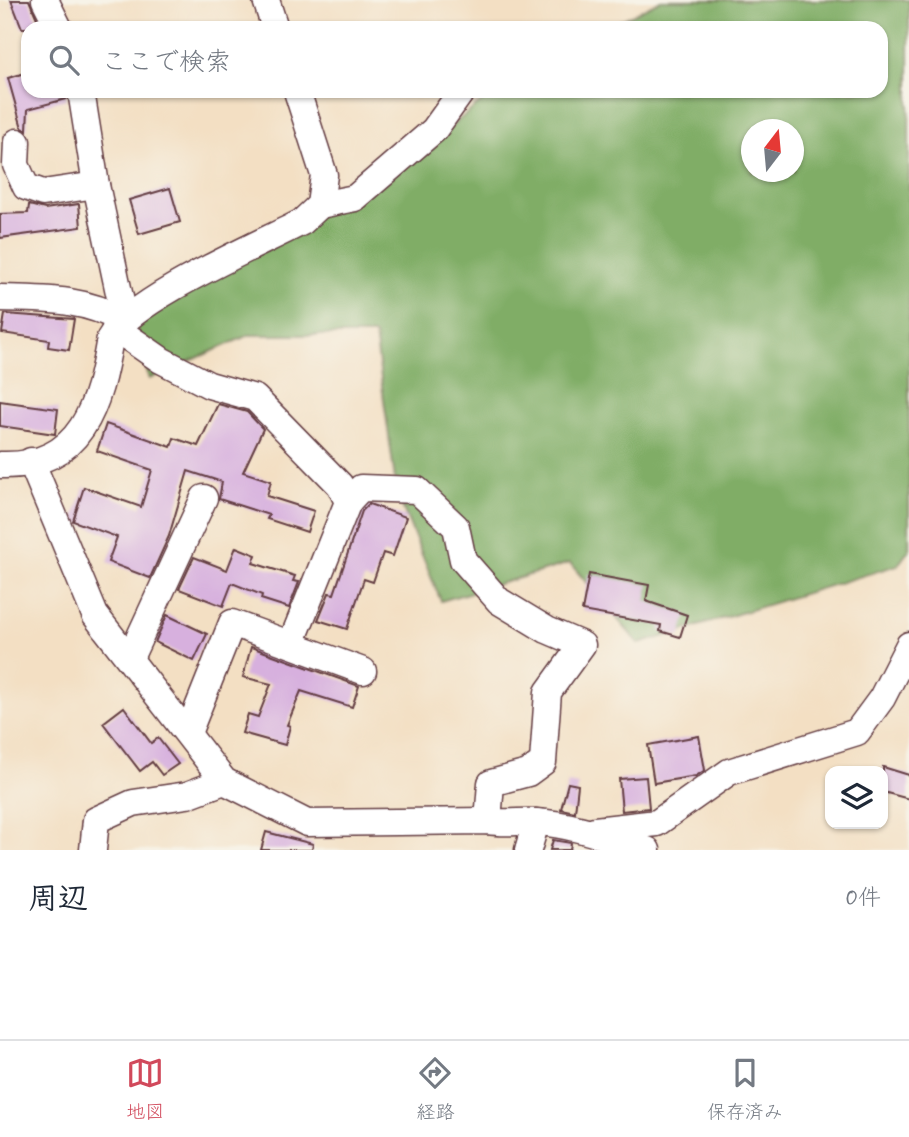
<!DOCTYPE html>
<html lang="ja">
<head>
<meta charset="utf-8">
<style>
  body { margin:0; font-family:Mynerve,"Klee One",sans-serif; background:#f2f2f3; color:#1f2937 }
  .controls { position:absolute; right:21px; bottom:21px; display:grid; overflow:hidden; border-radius:14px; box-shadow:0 2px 5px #0004 }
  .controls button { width:63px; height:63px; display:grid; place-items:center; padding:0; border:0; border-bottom:2px solid #e0e1e3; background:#fff; color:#1f2937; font:35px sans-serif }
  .compass { position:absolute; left:741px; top:119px; width:63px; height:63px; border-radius:50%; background:#fff; box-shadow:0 2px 5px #0004; rotate:16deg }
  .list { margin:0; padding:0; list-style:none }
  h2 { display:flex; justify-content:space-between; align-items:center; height:91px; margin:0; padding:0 28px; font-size:30px }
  h2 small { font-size:23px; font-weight:400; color:#747a83 }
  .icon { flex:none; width:38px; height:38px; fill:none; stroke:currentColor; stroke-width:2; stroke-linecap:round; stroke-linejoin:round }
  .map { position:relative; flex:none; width:909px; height:850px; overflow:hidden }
  .search { position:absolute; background:#fff; box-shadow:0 2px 5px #0004; left:21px; right:21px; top:21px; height:77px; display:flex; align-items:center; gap:18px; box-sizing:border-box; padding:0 24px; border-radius:21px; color:#747a83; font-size:26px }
  .sheet { height:189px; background:#fff }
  nav { display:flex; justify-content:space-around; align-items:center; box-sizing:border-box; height:98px; border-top:2px solid #e0e1e3; background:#fff; font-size:19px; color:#747a83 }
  nav a { display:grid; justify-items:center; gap:4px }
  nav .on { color:#d1495b }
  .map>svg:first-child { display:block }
  .forest { fill:#80ad66; stroke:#656648; stroke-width:2; fill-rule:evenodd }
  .building { fill:#d7b0de }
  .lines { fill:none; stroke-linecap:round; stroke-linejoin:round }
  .minor-casing { stroke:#633c42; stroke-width:29 }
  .minor { stroke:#fff; stroke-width:26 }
</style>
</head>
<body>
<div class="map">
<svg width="909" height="850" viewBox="0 0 909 850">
  <rect width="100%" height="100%" fill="#f7f3e8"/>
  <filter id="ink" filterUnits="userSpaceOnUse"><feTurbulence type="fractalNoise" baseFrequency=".0143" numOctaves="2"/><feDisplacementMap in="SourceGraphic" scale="14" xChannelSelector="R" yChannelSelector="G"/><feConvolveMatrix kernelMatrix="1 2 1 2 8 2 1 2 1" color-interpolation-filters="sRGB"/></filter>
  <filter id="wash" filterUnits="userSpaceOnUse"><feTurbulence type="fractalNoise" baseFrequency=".00686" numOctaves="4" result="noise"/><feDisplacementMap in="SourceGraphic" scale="28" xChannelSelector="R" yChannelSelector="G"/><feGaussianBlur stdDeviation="1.57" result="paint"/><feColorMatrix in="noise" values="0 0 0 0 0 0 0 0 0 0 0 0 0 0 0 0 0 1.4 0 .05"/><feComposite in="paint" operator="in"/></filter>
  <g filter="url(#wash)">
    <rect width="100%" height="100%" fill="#f3dfc3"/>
    <path class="forest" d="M 661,0 L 909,0 L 909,550 L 898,565 L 639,644 L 570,563 L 441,601 L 397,494 L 375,335 L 249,335 L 149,379 L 131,306 L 405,163 L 495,91 L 881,91 L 881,28 L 606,28 ZM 752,130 L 794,130 L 794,172 L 752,172 Z"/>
    <g id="blocks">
      <g class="building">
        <polygon points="11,0 29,0 41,28 22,28"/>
        <polygon points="28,72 28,91 66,91 66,99 28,109 27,130 22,128 8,78"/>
        <polygon points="170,188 180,222 139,234 129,200"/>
        <polygon points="79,204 81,227 0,238 0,214 28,213 29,205 45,209"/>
        <polygon points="5,314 74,319 69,350 48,347 49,340 2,333"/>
        <polygon points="0,401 58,409 55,434 0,426"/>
        <polygon points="218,404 247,412 263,429 243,472 271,481 267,496 314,511 307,532 267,519 269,515 219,499 222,482 188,471 169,536 150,578 108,562 117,537 73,521 84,487 141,507 152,470 97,451 106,424 171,447 174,438 198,446"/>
        <polygon points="369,504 406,517 393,556 383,553 373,582 364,579 347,629 318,620 329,593 334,594 362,511"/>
        <polygon points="236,547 256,555 253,563 295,576 293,581 299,582 289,608 261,599 262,595 232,583 223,606 179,589 194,557 227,570"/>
        <polygon points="589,574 649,585 646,601 687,615 680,637 660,631 661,625 582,611"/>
        <polygon points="167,615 207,634 194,661 155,642"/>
        <polygon points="251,647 359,686 352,707 301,691 287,725 290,726 285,745 242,733 248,714 258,717 271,684 243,677"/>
        <polygon points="124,707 151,743 158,738 178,764 162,775 152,762 140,771 103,723"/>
        <polygon points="699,736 705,770 696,776 654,783 648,745"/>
        <polygon points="883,767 909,775 909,799 883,792"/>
        <polygon points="646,777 649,808 622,811 619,779"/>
        <polygon points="568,783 578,785 575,812 561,809"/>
        <polygon points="266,832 313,844 312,850 261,850"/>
        <polygon points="553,840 571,843 570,850 550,850"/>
      </g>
    </g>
  </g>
  <g filter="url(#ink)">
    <use href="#blocks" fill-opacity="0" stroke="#633c42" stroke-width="2"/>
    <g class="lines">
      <g class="minor-casing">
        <g id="minor">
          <polyline points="45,0 59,28"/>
          <polyline points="266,0 275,28"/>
          <polyline points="81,91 96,185 125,321"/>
          <polyline points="17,142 16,165 26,187 43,193 96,185"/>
          <polyline points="320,205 355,198 434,130 462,91"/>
          <path d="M 0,298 C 46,299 83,298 125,321"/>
          <polyline points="115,328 161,360 209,385 255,398 340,485 348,502 291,644"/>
          <path d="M 31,461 L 95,615 L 224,781 L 307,823 L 488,821 C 505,824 520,821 536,822 C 574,824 611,839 647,850"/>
          <path d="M 0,465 C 83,468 99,404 110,338 C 132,299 258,245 302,222 L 320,205 L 324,175 L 297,91"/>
          <polyline points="348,502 361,488 417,490 456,527 463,560 499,601 547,630 582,645 548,692 543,762 528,773 491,783 488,821"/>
          <polyline points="130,658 204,498"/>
          <polyline points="188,733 232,623 363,671"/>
          <polyline points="595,830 657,823 729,772 857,732 882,698 909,645"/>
          <polyline points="93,850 96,820 133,803 187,795 224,781"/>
          <polyline points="528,850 536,822"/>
        </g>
      </g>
      <use href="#minor" class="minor"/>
    </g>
  </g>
</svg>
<div class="controls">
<button><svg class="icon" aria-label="layers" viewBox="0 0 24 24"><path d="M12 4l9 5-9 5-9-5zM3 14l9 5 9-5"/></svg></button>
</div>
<svg class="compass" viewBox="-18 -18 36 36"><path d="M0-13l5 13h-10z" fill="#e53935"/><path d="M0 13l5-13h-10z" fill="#747a83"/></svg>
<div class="search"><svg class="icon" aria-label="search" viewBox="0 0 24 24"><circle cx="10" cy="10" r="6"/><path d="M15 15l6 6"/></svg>ここで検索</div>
</div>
<section class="sheet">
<h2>周辺<small>0件</small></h2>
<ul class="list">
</ul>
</section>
<nav>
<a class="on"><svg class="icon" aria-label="map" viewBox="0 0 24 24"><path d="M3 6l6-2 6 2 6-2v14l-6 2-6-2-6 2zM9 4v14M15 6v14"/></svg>地図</a>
<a><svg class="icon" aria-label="directions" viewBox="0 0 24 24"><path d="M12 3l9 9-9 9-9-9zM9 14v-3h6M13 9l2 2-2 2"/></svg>経路</a>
<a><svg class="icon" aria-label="saved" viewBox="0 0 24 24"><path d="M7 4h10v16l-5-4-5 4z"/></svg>保存済み</a>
</nav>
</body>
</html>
